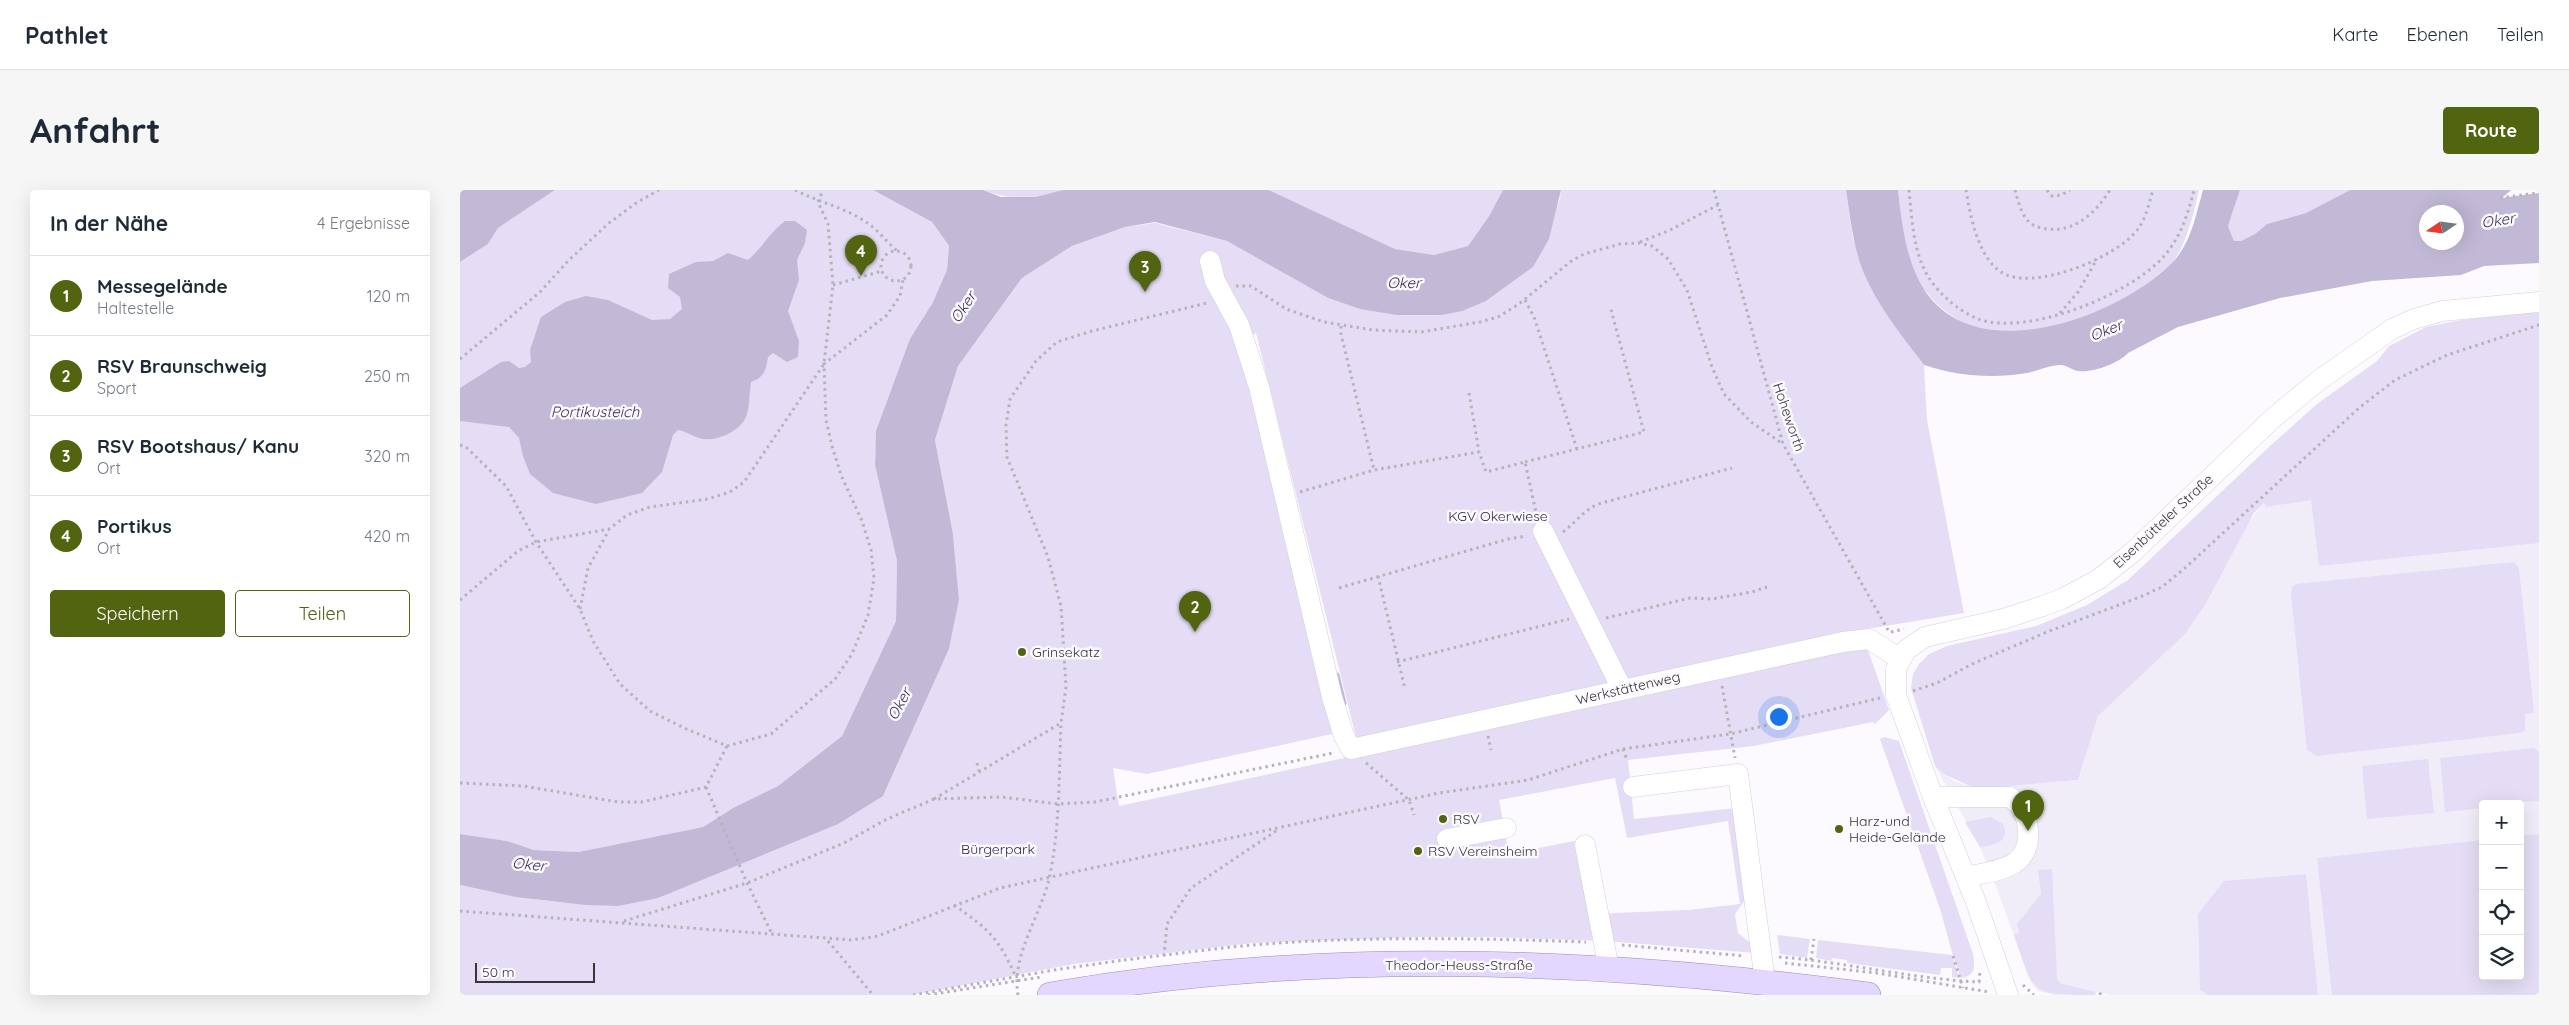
<!DOCTYPE html>
<html lang="de">
<head>
<meta charset="utf-8">
<style>
  body { margin:0; font-family:Quicksand,sans-serif; background:#f6f6f7; color:#1f2937 }
  .controls { position:absolute; right:15px; bottom:15px; display:grid; overflow:hidden; border-radius:5px; box-shadow:0 5px 20px #0002 }
  .controls button { width:45px; height:45px; display:grid; place-items:center; padding:0; border:0; border-bottom:1px solid #e0e1e3; background:#fff; color:#1f2937; font:25px sans-serif }
  .compass { position:absolute; left:1959px; top:15px; width:45px; height:45px; border-radius:50%; background:#fff; box-shadow:0 5px 20px #0002; rotate:257deg }
  .scale { position:absolute; left:15px; bottom:12px; width:120px; box-sizing:border-box; padding-left:5px; border:2px solid #38363b; border-top:0; font-size:14px; line-height:18px; white-space:nowrap; color:#38363b; -webkit-text-stroke:4px #fcfaff; paint-order:stroke }
  .you { position:absolute; left:1318px; top:526px; width:18px; height:18px; margin:-12px; border:4px solid #fff; border-radius:50%; background:#1a73e8; box-shadow:0 0 0 8px #1a73e833 }
  .badge { display:grid; place-items:center; width:32px; height:32px; border-radius:50%; background:#51640f; color:#fff; font-size:16px; font-weight:700 }
  .pin { position:absolute; translate:-50% -41px; filter:drop-shadow(0 1px 2px #0008) }
  .pin::after { content:''; position:absolute; top:26px; width:18px; height:15px; background:inherit; clip-path:polygon(0 0,100% 0,50% 100%) }
  .list { margin:0; padding:0; list-style:none }
  h2 { display:flex; justify-content:space-between; align-items:center; height:65px; margin:0; padding:0 20px; font-size:21px }
  h2 small { font-size:16px; font-weight:400; color:#747a83 }
  .list li { display:grid; grid-template-columns:32px 1fr auto; gap:15px; align-items:center; box-sizing:border-box; height:80px; padding:0 20px; border-top:1px solid #e0e1e3 }
  .list b { display:block; font-size:19px; white-space:nowrap }
  .list p { margin:0; font-size:16px; white-space:nowrap; color:#747a83 }
  .list em { font-size:16px; font-style:normal; color:#747a83 }
  .actions { display:flex; gap:10px; padding:15px 20px }
  .actions a { flex:1; padding:11px 0; border:1px solid #51640f; border-radius:5px; text-align:center; font-size:18px; color:#51640f }
  .actions .main { background:#51640f; color:#fff }
  .icon { flex:none; width:28px; height:28px; fill:none; stroke:currentColor; stroke-width:2; stroke-linecap:round; stroke-linejoin:round }
  .map { position:relative; flex:none; width:2079px; height:805px; overflow:hidden; border-radius:5px }
  header { display:flex; align-items:center; gap:30px; box-sizing:border-box; height:70px; padding:0 25px; background:#fff; border-bottom:1px solid #e0e1e3 }
  header strong { font-size:24px }
  nav { display:flex; gap:28px; margin-inline-start:auto; font-size:18px }
  .intro { display:flex; align-items:center; justify-content:space-between; box-sizing:border-box; height:120px; padding:0 30px }
  h1 { margin:0; font-size:35px }
  .button { padding:12px 22px; border-radius:5px; background:#51640f; color:#fff; font-size:18px; font-weight:700 }
  main { display:flex; gap:30px; padding:0 30px }
  aside { flex:1; background:#fff; border-radius:5px; box-shadow:0 5px 20px #0002 }
  .map>svg:first-child { display:block }
  .built { fill:#f1edf8; fill-rule:evenodd }
  .green { fill:#e4ddf5; fill-rule:evenodd }
  .water { fill:#c2b9d6; fill-rule:evenodd }
  .lines { fill:none; stroke-linecap:round; stroke-linejoin:round }
  .stream { stroke:#c2b9d6; stroke-width:5 }
  .minor-casing { stroke:#d2cfda; stroke-width:21 }
  .major-casing { stroke:#9b8cba; stroke-width:26 }
  .path { stroke:#b5b3b8; stroke-width:3; stroke-dasharray:2.5 4; stroke-linecap:butt }
  .minor { stroke:#fff; stroke-width:20 }
  .major { stroke:#e3d6ff; stroke-width:25 }
  .poi-dot { fill:#51640f; stroke:#fcfaff; stroke-width:2 }
  .labels { text-anchor:middle; dominant-baseline:central; stroke-width:5; stroke-linejoin:round; paint-order:stroke }
  .street-label { font-size:14px; fill:#38363b; stroke:#fcfaff }
  .park-label { font-size:14px; fill:#34254d; stroke:#fcfaff }
  .poi-label { font-size:14px; fill:#38363b; stroke:#fcfaff; text-anchor:start }
  .water-label { font-size:15px; font-style:italic; fill:#3d2e57; stroke:#fcfaff }
</style>
</head>
<body>
<header>
<strong>Pathlet</strong>
<nav><a>Karte</a><a>Ebenen</a><a>Teilen</a></nav>
</header>
<div class="intro"><h1>Anfahrt</h1><a class="button">Route</a></div>
<main>
<aside>
<h2>In der Nähe<small>4 Ergebnisse</small></h2>
<ul class="list">
<li><span class="badge">1</span><div><b>Messegelände</b><p>Haltestelle</p></div><em>120 m</em></li>
<li><span class="badge">2</span><div><b>RSV Braunschweig</b><p>Sport</p></div><em>250 m</em></li>
<li><span class="badge">3</span><div><b>RSV Bootshaus/ Kanu</b><p>Ort</p></div><em>320 m</em></li>
<li><span class="badge">4</span><div><b>Portikus</b><p>Ort</p></div><em>420 m</em></li>
</ul>
<div class="actions"><a class="main">Speichern</a><a>Teilen</a></div>
</aside>
<div class="map">
<svg width="2079" height="805" viewBox="0 0 2079 805">
  <rect width="100%" height="100%" fill="#fcfaff"/>
  <path class="built" d="M 2079,171 L 2079,805 L 1651,805 L 1636,802 L 1635,805 L 1595,805 L 1578,801 L 1570,791 L 1536,696 L 1520,657 L 1475,576 L 1496,592 L 1512,597 L 1528,598 L 1618,590 L 1638,526 L 1804,313 ZM 2023,614 L 2060,614 L 2060,786 L 2023,786 Z"/>
  <g class="green">
    <polygon points="95,0 413,0 472,32 489,56 487,80 416,241 415,275 437,371 436,431 382,546 318,596 273,618 243,637 118,662 74,660 47,651 0,644 0,72 28,54 38,38"/>
    <path d="M 523,0 L 603,0 C 580,12 546,9 523,0 Z"/>
    <polygon points="809,0 1043,0 1029,26 1008,56 974,65 935,59"/>
    <path d="M 1101,0 L 1386,0 L 1393,49 L 1436,138 L 1464,175 L 1467,230 L 1504,423 L 1377,444 L 897,551 L 796,143 L 779,151 L 872,544 L 687,584 L 653,578 L 659,616 L 1392,460 L 1408,460 L 1429,520 L 1415,534 L 1413,532 L 1294,556 L 1168,570 L 1174,629 L 1276,618 L 1288,706 L 1275,724 L 1278,743 L 1294,756 L 1295,763 L 1146,751 L 1029,747 L 958,747 L 793,753 L 614,774 L 451,805 L 0,805 L 0,695 C 53,707 104,715 158,716 L 423,606 L 489,459 L 499,410 L 493,344 L 475,250 L 498,176 L 562,88 L 612,56 L 665,37 L 695,33 L 767,51 L 868,108 L 900,119 L 1026,111 L 1073,77 L 1100,9 ZM 1155,588 L 1167,648 L 1268,631 L 1280,714 L 1228,720 L 1130,724 L 1114,651 L 1049,664 L 1039,610 Z"/>
    <path d="M 1438,0 L 1739,0 C 1734,23 1727,51 1714,71 C 1710,77 1702,81 1697,86 C 1656,120 1571,155 1517,138 C 1499,133 1479,118 1468,104 C 1444,77 1442,34 1438,0 Z"/>
    <polygon points="1780,0 1890,0 1846,23 1807,34 1795,44 1781,51 1774,51 1768,36"/>
    <polygon points="2079,121 2079,353 1859,376 1851,310 1806,317 1804,313 1794,323 1745,415 1725,444 1638,526 1618,590 1528,598 1512,597 1484,584 1475,576 1451,498 1453,484 1459,474 1469,464 1487,456 1576,436 1627,415 1668,390 1810,256 1857,214 1917,171 1929,156 1966,137 2001,130"/>
    <polygon points="2054,372 2059,378 2074,523 2065,524 2065,541 2060,543 1857,566 1847,560 1831,404 1832,397 1836,394"/>
    <path d="M 1424,547 L 1439,551 L 1513,764 C 1515,775 1516,786 1501,788 L 1493,766 L 1481,722 L 1420,549 Z"/>
    <polygon points="2074,558 2079,562 2079,611 2023,614 2023,618 1985,622 1980,568"/>
    <polygon points="1968,569 1974,623 1907,629 1902,576"/>
    <path d="M 1531,627 L 1543,634 C 1551,652 1534,655 1520,657 L 1505,632 Z"/>
    <polygon points="2079,644 2079,805 1872,805 1857,668 2023,650 2023,786 2060,786 2060,646"/>
    <path d="M 1592,679 L 1597,789 L 1602,794 L 1636,802 L 1635,805 C 1569,805 1575,805 1554,745 L 1559,743 L 1557,734 L 1581,704 L 1578,680 Z"/>
    <polygon points="1846,684 1858,805 1748,805 1740,800 1738,724 1764,691"/>
    <polygon points="1317,745 1350,749 1347,768 1320,764"/>
    <polygon points="1358,750 1492,765 1499,788 1492,787 1492,778 1481,778 1480,785 1387,773 1387,770 1372,768 1371,771 1356,768"/>
  </g>
  <g class="water">
    <polygon points="0,0 95,0 38,38 28,54 0,72"/>
    <polygon points="413,0 523,0 541,7 576,7 603,0 809,0 935,59 974,65 1008,56 1029,26 1043,0 1101,0 1089,49 1073,77 1026,111 1002,121 982,125 937,125 900,119 868,108 767,51 695,32 665,37 612,56 562,88 498,176 475,250 493,344 499,410 489,459 423,606 378,634 198,708 158,716 125,715 56,707 0,695 0,644 47,651 74,660 118,662 243,637 273,618 318,596 382,546 436,431 437,371 415,275 416,241 450,149 472,114 487,80 489,56 472,32"/>
    <path d="M 1386,0 L 1438,0 C 1442,35 1446,72 1465,101 C 1519,180 1659,126 1712,73 C 1731,54 1736,24 1743,0 L 1780,0 L 1768,36 L 1774,51 L 1781,51 L 1795,44 L 1807,34 L 1846,23 L 1890,0 L 2051,0 L 2042,8 L 2079,3 L 2079,73 L 2024,76 L 2001,85 L 1912,91 L 1820,108 L 1718,137 L 1668,163 C 1659,173 1633,183 1619,181 C 1612,181 1608,175 1601,175 C 1589,175 1578,181 1567,183 C 1532,189 1497,186 1464,175 C 1445,150 1424,124 1410,96 C 1394,67 1391,32 1386,0 ZM 1966,22 L 1996,22 L 1996,52 L 1966,52 Z"/>
    <path d="M 325,31 L 335,31 L 347,40 L 345,53 L 337,70 L 339,90 L 328,121 L 339,151 L 338,167 L 327,172 L 313,163 L 308,167 C 306,181 304,187 291,192 C 289,203 290,217 286,227 C 279,242 255,253 239,248 C 231,246 227,241 218,240 L 213,245 L 202,282 L 182,303 L 136,314 L 93,303 L 70,284 L 63,266 L 59,248 L 49,237 L 0,231 L 0,198 L 41,172 L 49,171 L 59,178 L 65,177 L 71,172 L 70,160 L 81,127 L 105,112 L 126,106 L 148,110 L 192,130 L 210,129 L 222,119 L 220,107 L 208,98 L 209,84 L 236,72 L 253,71 L 268,63 L 288,70 C 302,58 310,42 325,31 Z"/>
  </g>
  <g class="lines">
    <polyline class="stream" points="877,485 884,513"/>
    <g class="minor-casing">
      <g id="minor">
        <polyline points="750,71 755,91 779,135 799,197 872,507 884,546 891,559 1383,452 1409,449 1440,469"/>
        <polyline points="1083,341 1162,499"/>
        <polyline points="1173,597 1278,584 1305,792"/>
        <path d="M 1473,607 L 1550,607 C 1562,616 1567,625 1568,640 C 1571,680 1536,680 1506,687"/>
        <polyline points="987,649 1046,638"/>
        <polyline points="1125,655 1149,779"/>
        <polyline points="1548,805 1516,712 1473,607 1436,505 1436,479 1446,460 1465,447 1543,429 1583,416 1602,409 1639,389 1673,362 1812,229 1858,191 1932,139 1954,129 1982,121 2079,112"/>
      </g>
    </g>
    <g class="major-casing">
      <path id="major" d="M 590,805 C 860,758 1138,769 1408,805"/>
    </g>
    <g class="path">
      <path d="M 335,0 C 358,12 384,17 406,32 C 417,39 427,52 437,61"/>
      <polyline points="1254,0 1323,254 1428,440"/>
      <path d="M 1449,0 C 1452,29 1453,63 1469,88 C 1481,106 1499,121 1518,129 C 1568,147 1672,104 1705,65 C 1721,46 1728,24 1734,0"/>
      <path d="M 1506,0 C 1510,25 1518,67 1541,82 C 1572,103 1658,67 1678,39 C 1686,28 1689,13 1693,0"/>
      <path d="M 1555,0 C 1558,11 1561,24 1569,32 C 1574,37 1581,38 1587,39 C 1616,42 1635,23 1650,0"/>
      <polyline points="1587,0 1592,6 1601,5 1610,0"/>
      <polyline points="2040,8 2077,3"/>
      <polyline points="358,12 363,0"/>
      <polyline points="1180,52 1208,41 1258,15"/>
      <circle cx="436" cy="76" r="15"/>
      <polyline points="373,95 422,81"/>
      <polyline points="776,96 791,96 826,119 864,132 913,140 961,142 1020,132 1038,127 1059,114 1110,72 1124,64 1160,54 1179,53 1192,56 1208,69 1227,100 1252,177 1264,204 1291,232 1323,254"/>
      <polyline points="1065,110 1074,127 1117,259"/>
      <polyline points="1600,123 1618,102 1637,69"/>
      <polyline points="881,136 881,144 914,280"/>
      <polyline points="0,169 80,102 109,70 149,33 176,13 199,0"/>
      <polyline points="1009,203 1019,262"/>
      <polyline points="0,255 7,258 46,296 76,352 120,419 133,451 160,494 190,521 224,538 267,556 311,544 375,489 392,464 408,425 414,388 411,360 402,331 381,285 372,256 366,230 364,174 427,125 440,106 443,90"/>
      <polyline points="1065,272 1184,242 1150,116"/>
      <polyline points="840,302 914,280 1019,262 1026,282 1065,272 1077,327"/>
      <path d="M 1103,342 C 1116,332 1123,321 1138,314 L 1272,278"/>
      <polyline points="918,386 945,499"/>
      <polyline points="879,398 1048,349 1067,346"/>
      <polyline points="0,410 58,361 76,352 149,339 167,325 190,317 248,309 270,302 284,292 364,174 373,95 368,34 358,12"/>
      <polyline points="120,419 128,378 149,340"/>
      <polyline points="1146,428 1230,408 1252,409 1292,402 1307,397"/>
      <polyline points="1431,442 1444,439"/>
      <polyline points="937,472 1109,429"/>
      <polyline points="1262,496 1275,568"/>
      <polyline points="1453,501 1477,493 1512,474 1587,442 1680,407 1702,397 1725,378 1899,218 1935,190 1987,165 2079,135"/>
      <polyline points="1028,546 1031,560"/>
      <polyline points="1163,559 1167,570"/>
      <polyline points="517,573 519,581"/>
      <polyline points="906,573 949,610 954,625"/>
      <polyline points="0,593 63,596 158,612 182,612 246,597 267,556"/>
      <polyline points="246,597 287,693 312,744"/>
      <polyline points="474,609 601,533 606,497 601,416 588,367 547,267 546,235 550,209 576,171 597,152 632,141 747,113"/>
      <path d="M 494,715 C 528,739 538,747 555,785"/>
      <polyline points="0,721 392,750 418,746 540,698 979,603 1068,590 1163,559 1270,544 1420,508"/>
      <polyline points="164,731 287,693 384,653 427,629 474,609 542,607 598,614 635,612 873,563"/>
      <polyline points="368,751 413,805"/>
      <polyline points="1162,755 1285,766"/>
      <polyline points="704,766 707,734 731,698 819,639"/>
      <polyline points="1493,766 1503,798"/>
      <path d="M 1319,767 C 1386,772 1452,789 1519,792 L 1520,781"/>
      <path d="M 664,770 C 707,765 750,759 792,755 C 902,746 1016,748 1126,752"/>
      <polyline points="1351,770 1354,749"/>
      <polyline points="1325,773 1417,783 1529,802"/>
      <polyline points="1563,795 1574,805"/>
      <polyline points="453,805 594,780 664,770"/>
      <polyline points="468,805 581,787"/>
      <path d="M 558,805 C 551,766 580,727 589,689 C 600,641 599,582 601,533"/>
      <polyline points="1640,805 1641,800"/>
    </g>
    <use href="#minor" class="minor"/>
    <use href="#major" class="major"/>
  </g>
  <g class="poi-dot">
    <circle cx="562" cy="462" r="5"/>
    <circle cx="983" cy="629" r="5"/>
    <circle cx="1379" cy="639" r="5"/>
    <circle cx="958" cy="661" r="5"/>
  </g>
  <g class="labels">
    <g class="street-label">
      <text transform="translate(1329 227) rotate(71)">Hoheworth</text>
      <text transform="translate(1703 331) rotate(-43)">Eisenbütteler Straße</text>
      <text transform="translate(1168 498) rotate(-13)">Werkstättenweg</text>
      <text x="999" y="775">Theodor-Heuss-Straße</text>
    </g>
    <g class="park-label">
      <text x="1038" y="326">KGV Okerwiese</text>
      <text x="538" y="659">Bürgerpark</text>
    </g>
    <g class="poi-label">
      <text x="572" y="462">Grinsekatz</text>
      <text x="993" y="629">RSV</text>
      <text x="1389" y="631">Harz-und<tspan x="1389" dy="16">Heide-Gelände</tspan></text>
      <text x="968" y="661">RSV Vereinsheim</text>
    </g>
    <g class="water-label">
      <text transform="translate(2038 30) rotate(-9)">Oker</text>
      <text x="944" y="92">Oker</text>
      <text transform="translate(503 117) rotate(-57)">Oker</text>
      <text transform="translate(1646 140) rotate(-22)">Oker</text>
      <text x="135" y="221">Portikusteich</text>
      <text transform="translate(439 514) rotate(-62)">Oker</text>
      <text transform="translate(69 674) rotate(6)">Oker</text>
    </g>
  </g>
</svg>
<div class="controls">
<button>+</button>
<button>−</button>
<button><svg class="icon" aria-label="locate" viewBox="0 0 24 24"><circle cx="12" cy="12" r="6"/><path d="M12 2v4M12 18v4M2 12h4M18 12h4"/></svg></button>
<button><svg class="icon" aria-label="layers" viewBox="0 0 24 24"><path d="M12 4l9 5-9 5-9-5zM3 14l9 5 9-5"/></svg></button>
</div>
<svg class="compass" viewBox="-18 -18 36 36"><path d="M0-13l5 13h-10z" fill="#e53935"/><path d="M0 13l5-13h-10z" fill="#747a83"/></svg>
<div class="scale">50 m</div>
<div class="you"></div>
<div class="pin badge" style="left:1568px;top:641px">1</div>
<div class="pin badge" style="left:735px;top:442px">2</div>
<div class="pin badge" style="left:685px;top:102px">3</div>
<div class="pin badge" style="left:401px;top:86px">4</div>
</div>
</main>
</body>
</html>
